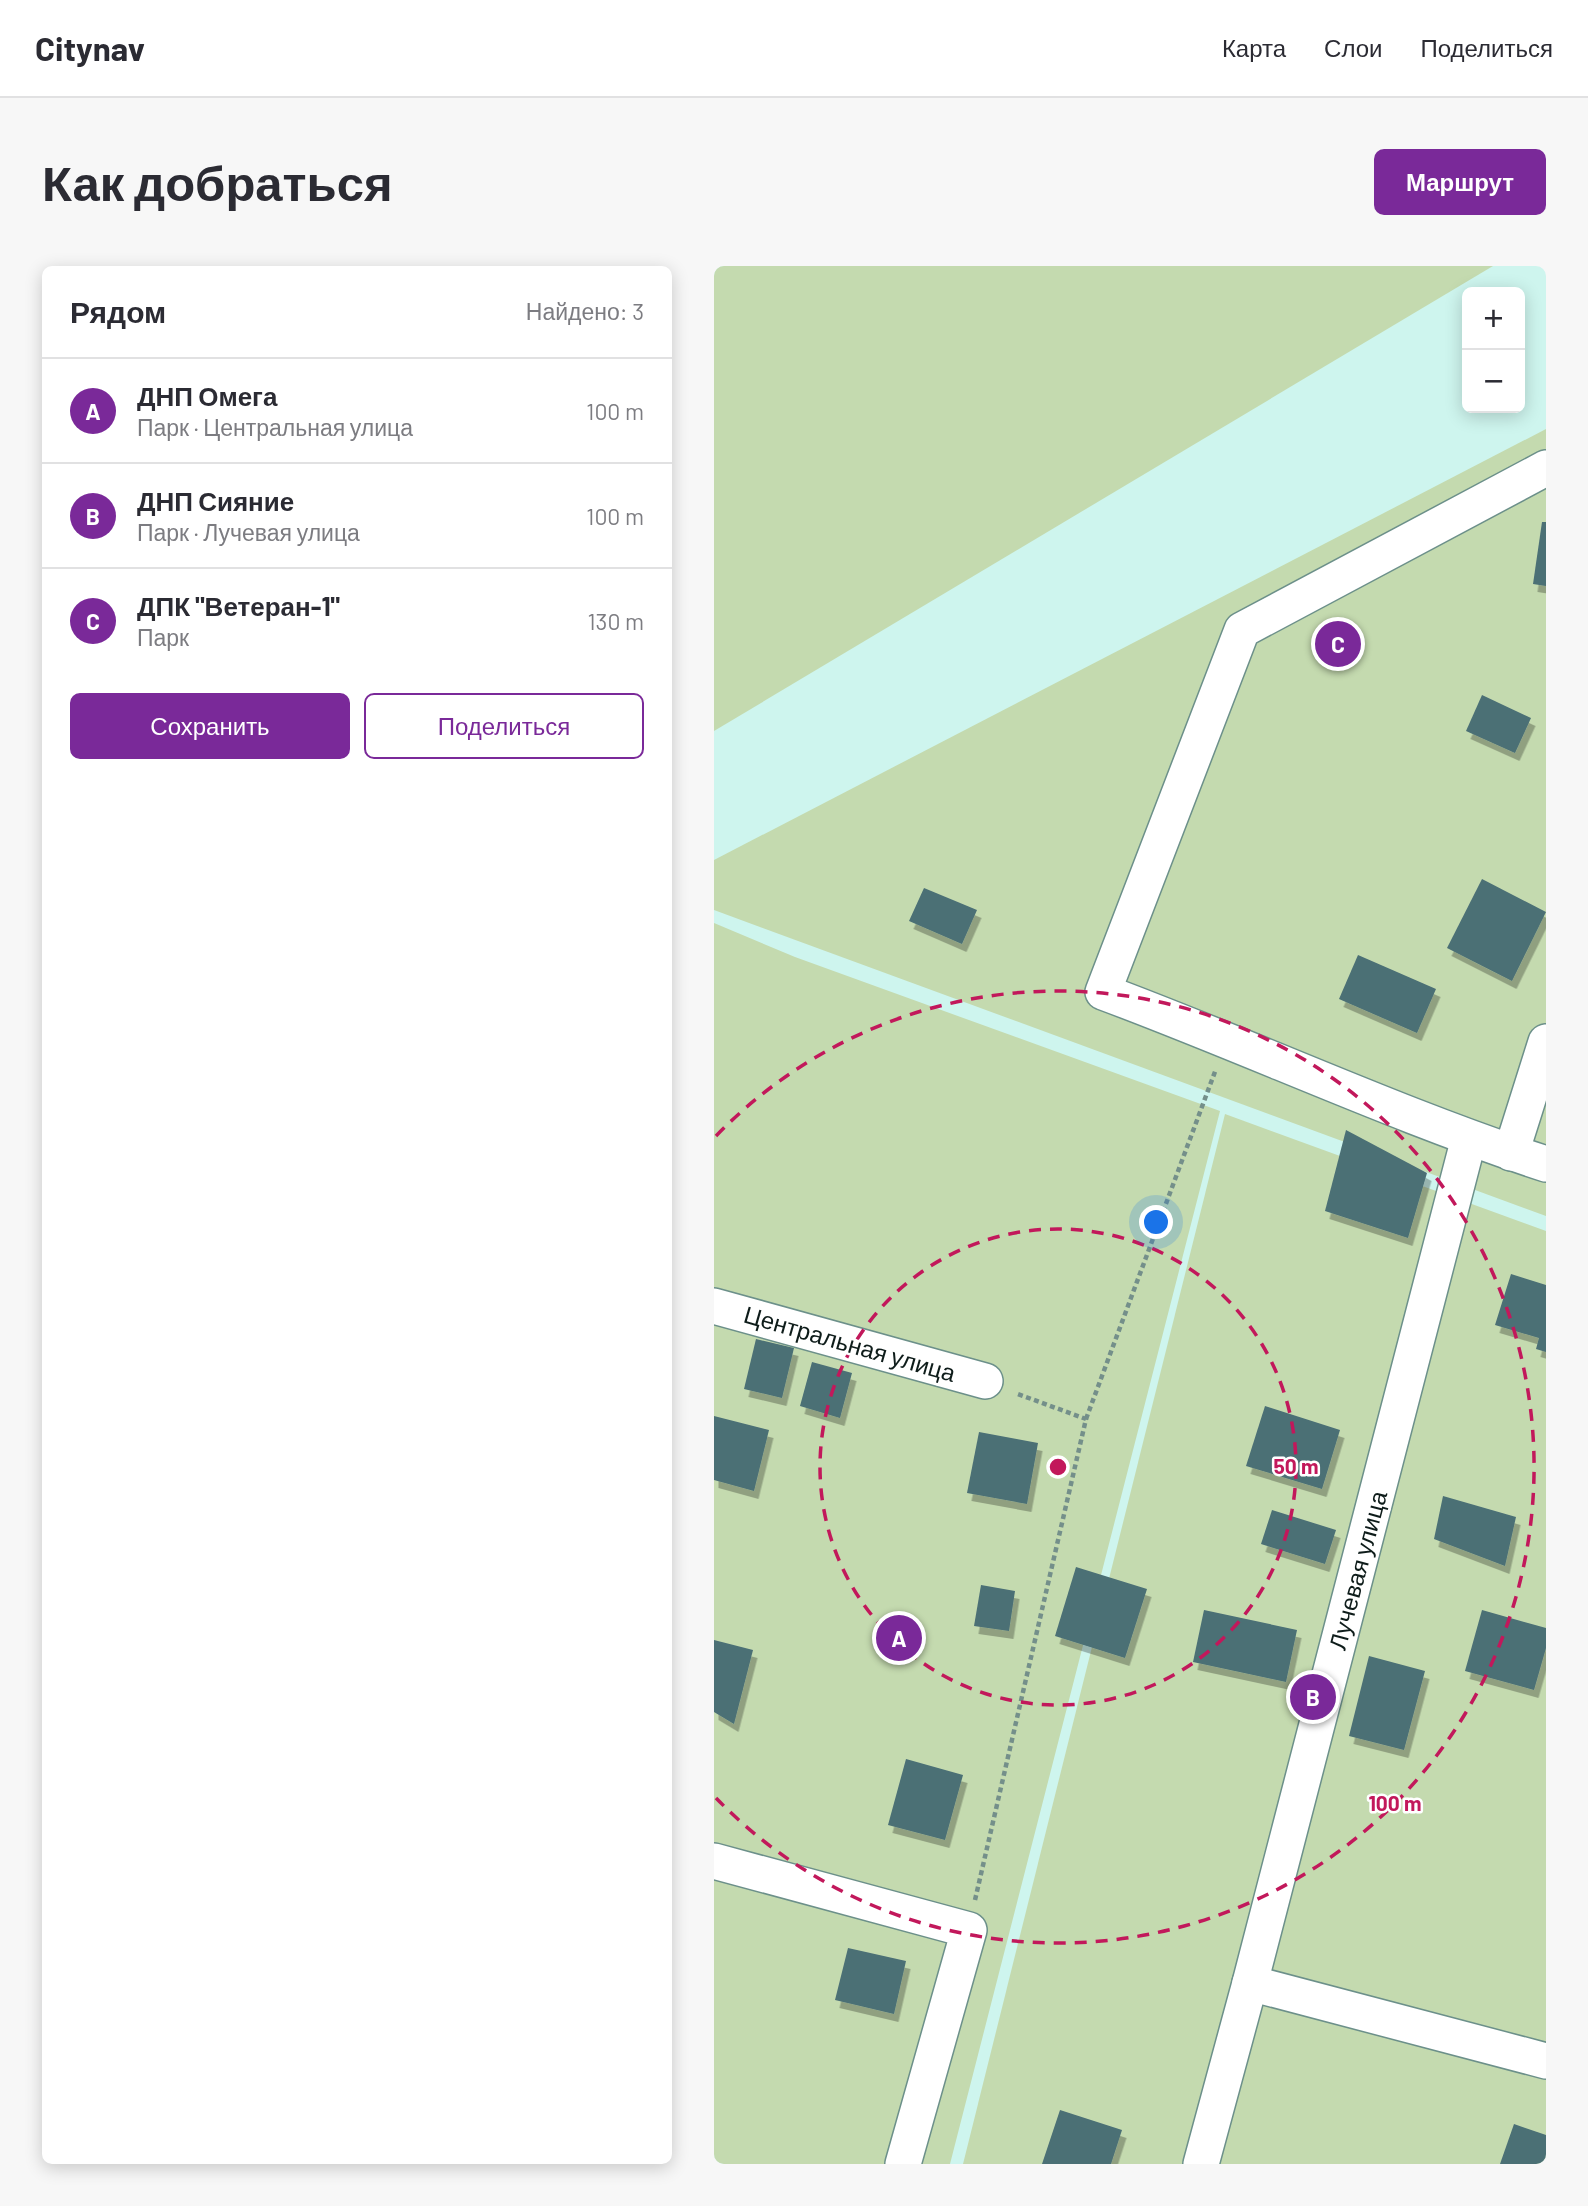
<!DOCTYPE html>
<html lang="ru">
<head>
<meta charset="utf-8">
<style>
  body { margin:0; font-family:Barlow,sans-serif; background:#f7f7f7; color:#2b2b33 }
  .controls { position:absolute; right:21px; top:21px; display:grid; overflow:hidden; border-radius:10px; box-shadow:0 4px 18px #0003 }
  .controls button { width:63px; height:63px; display:grid; place-items:center; padding:0; border:0; border-bottom:2px solid #e1e1e2; background:#fff; color:#2b2b33; font:35px sans-serif }
  .you { position:absolute; left:443px; top:957px; width:24px; height:24px; margin:-18px; border:5px solid #fff; border-radius:50%; background:#1a73e8; box-shadow:0 0 0 10px #1a73e833 }
  .badge { display:grid; place-items:center; width:46px; height:46px; border-radius:50%; background:#7a2999; color:#fff; font-size:23px; font-weight:700 }
  .pin { position:absolute; translate:-50% -50%; border:4px solid #fff; box-shadow:0 2px 7px #0006 }
  .list { margin:0; padding:0; list-style:none }
  h2 { display:flex; justify-content:space-between; align-items:center; height:91px; margin:0; padding:0 28px; font-size:30px }
  h2 small { font-size:23px; font-weight:400; color:#7c7c81 }
  .list li { display:grid; grid-template-columns:46px 1fr auto; gap:21px; align-items:center; box-sizing:border-box; height:105px; padding:0 28px; border-top:2px solid #e1e1e2 }
  .list b { display:block; font-size:26px; white-space:nowrap }
  .list p { margin:0; font-size:23px; white-space:nowrap; color:#7c7c81 }
  .list em { font-size:23px; font-style:normal; color:#7c7c81 }
  .actions { display:flex; gap:14px; padding:21px 28px }
  .actions a { flex:1; padding:16px 0; border:2px solid #7a2999; border-radius:10px; text-align:center; font-size:24px; color:#7a2999 }
  .actions .main { background:#7a2999; color:#fff }
  .map { position:relative; flex:none; width:832px; height:1898px; overflow:hidden; border-radius:10px }
  header { display:flex; align-items:center; gap:42px; box-sizing:border-box; height:98px; padding:0 35px; background:#fff; border-bottom:2px solid #e1e1e2 }
  header strong { font-size:33px }
  nav { display:flex; gap:38px; margin-inline-start:auto; font-size:24px }
  .intro { display:flex; align-items:center; justify-content:space-between; box-sizing:border-box; height:168px; padding:0 42px }
  h1 { margin:0; font-size:49px }
  .button { padding:18px 32px; border-radius:10px; background:#7a2999; color:#fff; font-size:24px; font-weight:700 }
  main { display:flex; gap:42px; padding:0 42px }
  aside { flex:1; background:#fff; border-radius:10px; box-shadow:0 4px 18px #0003 }
  .map>svg:first-child { display:block }
  .green { fill:#c4daaf }
  .building { fill:#4b6f75; filter:url(#shadow) }
  .lines { fill:none; stroke-linecap:round; stroke-linejoin:round }
  .minor-casing { stroke:#6c908a; stroke-width:38 }
  .path { stroke:#748f8a; stroke-width:4.5; stroke-dasharray:5 3.5; stroke-linecap:butt }
  .minor { stroke:#fff; stroke-width:35 }
  .ring { fill:none; stroke:#c2185b; stroke-width:3.5; stroke-dasharray:12 9 }
  .labels { text-anchor:middle; dominant-baseline:central; stroke-width:5; stroke-linejoin:round; paint-order:stroke }
  .street-label { font-size:24px; fill:#0e1c1a; stroke:#fff }
  .centre { fill:#c2185b; stroke:#fff; stroke-width:3.5 }
  .ring-label { font-size:21px; text-anchor:middle; font-weight:bold; fill:#c2185b; stroke:#fff; stroke-width:5; stroke-linejoin:round; paint-order:stroke }
</style>
</head>
<body>
<header>
<strong>Citynav</strong>
<nav><a>Карта</a><a>Слои</a><a>Поделиться</a></nav>
</header>
<div class="intro"><h1>Как добраться</h1><a class="button">Маршрут</a></div>
<main>
<aside>
<h2>Рядом<small>Найдено: 3</small></h2>
<ul class="list">
<li><span class="badge">A</span><div><b>ДНП Омега</b><p>Парк · Центральная улица</p></div><em>100 m</em></li>
<li><span class="badge">B</span><div><b>ДНП Сияние</b><p>Парк · Лучевая улица</p></div><em>100 m</em></li>
<li><span class="badge">C</span><div><b>ДПК &quot;Ветеран-1&quot;</b><p>Парк</p></div><em>130 m</em></li>
</ul>
<div class="actions"><a class="main">Сохранить</a><a>Поделиться</a></div>
</aside>
<div class="map">
<svg width="832" height="1898" viewBox="0 0 832 1898">
  <defs>
    <filter id="shadow"><feDropShadow dx="4.5" dy="8" stdDeviation="0" flood-color="#0004"/></filter>
  </defs>
  <rect width="100%" height="100%" fill="#cef5ee"/>
  <g class="green">
    <polygon points="0,0 779,0 0,465"/>
    <polygon points="832,163 832,950 0,644 0,594"/>
    <polygon points="0,657 81,691 506,845 236,1898 0,1898"/>
    <polygon points="511,848 832,965 832,1898 249,1898"/>
  </g>
  <g class="building">
    <polygon points="828,256 832,256 832,320 819,318"/>
    <polygon points="768,429 817,452 801,487 752,465"/>
    <polygon points="768,613 832,646 798,715 733,682"/>
    <polygon points="210,622 263,644 248,678 195,655"/>
    <polygon points="644,689 722,723 703,767 625,733"/>
    <polygon points="632,864 713,907 694,972 611,945"/>
    <polygon points="797,1008 832,1019 832,1086 822,1083 825,1072 781,1059"/>
    <polygon points="42,1073 80,1082 68,1132 30,1123"/>
    <polygon points="98,1096 138,1107 126,1152 86,1140"/>
    <polygon points="551,1140 626,1164 608,1223 532,1200"/>
    <polygon points="0,1150 55,1164 40,1225 0,1214"/>
    <polygon points="265,1166 324,1177 313,1238 253,1227"/>
    <polygon points="729,1230 802,1251 791,1300 720,1273"/>
    <polygon points="558,1244 622,1264 611,1298 547,1278"/>
    <polygon points="362,1301 433,1323 411,1392 341,1370"/>
    <polygon points="267,1319 301,1325 295,1365 260,1360"/>
    <polygon points="490,1344 583,1364 572,1416 479,1396"/>
    <polygon points="768,1344 832,1362 832,1382 820,1424 751,1405"/>
    <polygon points="0,1374 39,1384 20,1458 0,1446"/>
    <polygon points="655,1390 711,1405 690,1484 635,1470"/>
    <polygon points="192,1493 249,1509 231,1574 174,1559"/>
    <polygon points="134,1682 192,1695 180,1748 121,1734"/>
    <polygon points="346,1844 408,1864 397,1898 328,1898"/>
    <polygon points="800,1858 832,1869 832,1898 786,1898"/>
  </g>
  <g class="lines">
    <g class="minor-casing">
      <g id="minor">
        <path d="M 832,202 L 528,364 L 389,726 C 537,781 682,849 832,898"/>
        <polyline points="797,887 832,776"/>
        <polyline points="0,1040 271,1115"/>
        <polyline points="0,1595 255,1664 189,1898"/>
        <polyline points="536,1717 832,1795"/>
        <polyline points="487,1898 536,1717 755,872"/>
      </g>
    </g>
    <g class="path">
      <polyline points="372,1153 502,803"/>
      <polyline points="261,1634 372,1153 301,1127"/>
    </g>
    <use href="#minor" class="minor"/>
  </g>
  <g class="ring">
    <circle cx="344" cy="1201" r="238"/>
    <path d="M2 870A476 476 0 1 1 2 1532"/>
  </g>
  <g class="labels">
    <g class="street-label">
      <text transform="translate(136 1077) rotate(16)">Центральная улица</text>
      <text transform="translate(643 1304) rotate(-75)">Лучевая улица</text>
    </g>
  </g>
  <circle cx="344" cy="1201" r="10" class="centre"/>
  <g class="ring-label">
    <text x="582" y="1208">50 m</text>
    <text x="681" y="1545">100 m</text>
  </g>
</svg>
<div class="controls">
<button>+</button>
<button>−</button>
</div>
<div class="you"></div>
<div class="pin badge" style="left:185px;top:1372px">A</div>
<div class="pin badge" style="left:599px;top:1431px">B</div>
<div class="pin badge" style="left:624px;top:378px">C</div>
</div>
</main>
</body>
</html>
